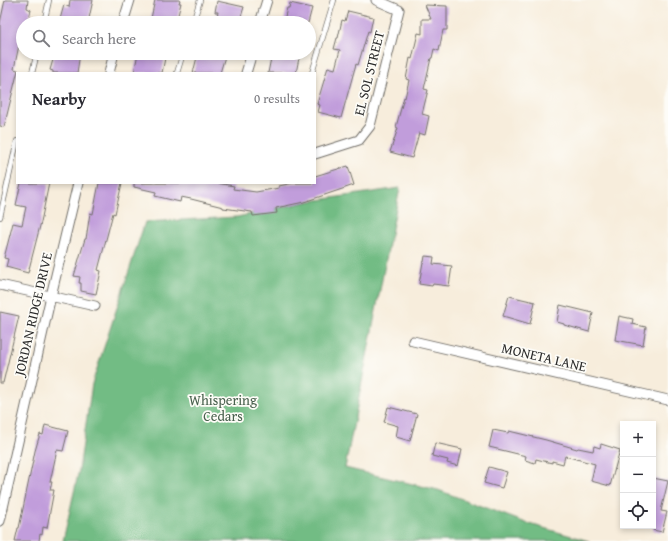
<!DOCTYPE html>
<html lang="en">
<head>
<meta charset="utf-8">
<style>
  body { margin:0; font-family:"Gentium Book Plus",serif; background:#f2f2f3; color:#2b2b33 }
  .controls { position:absolute; right:12px; bottom:12px; display:grid; overflow:hidden; border-radius:0px; box-shadow:0 2px 6px #0003 }
  .controls button { width:36px; height:36px; display:grid; place-items:center; padding:0; border:0; border-bottom:1px solid #e1e1e2; background:#fff; color:#2b2b33; font:20px sans-serif }
  .list { margin:0; padding:0; list-style:none }
  h2 { display:flex; justify-content:space-between; align-items:center; height:52px; margin:0; padding:0 16px; font-size:17px }
  h2 small { font-size:13px; font-weight:400; color:#7c7c81 }
  .icon { flex:none; width:22px; height:22px; fill:none; stroke:currentColor; stroke-width:2; stroke-linecap:round; stroke-linejoin:round }
  .map { position:relative; flex:none; width:668px; height:541px; overflow:hidden }
  .search { position:absolute; background:#fff; box-shadow:0 2px 6px #0003; left:16px; top:16px; width:300px; height:44px; display:flex; align-items:center; gap:10px; box-sizing:border-box; padding:0 14px; border-radius:22px; color:#7c7c81; font-size:15px }
  .panel { position:absolute; background:#fff; box-shadow:0 2px 6px #0003; left:16px; top:72px; width:300px; height:112px; border-radius:0px }
  .map>svg:first-child { display:block }
  .forest { fill:#72bc84; stroke:#4e7458 }
  .building { fill:#c19ddb }
  .lines { fill:none; stroke-linecap:round; stroke-linejoin:round }
  .lane-casing { stroke:#726f69; stroke-width:6 }
  .street-casing { stroke:#726f69; stroke-width:11 }
  .lane { stroke:#fff; stroke-width:4.5 }
  .street { stroke:#fff; stroke-width:9 }
  .labels { text-anchor:middle; dominant-baseline:central; stroke-width:3.5; stroke-linejoin:round; paint-order:stroke }
  .street-label { font-size:14px; fill:#2b2b2b; stroke:#fdfcf7 }
  .park-label { font-size:14px; fill:#48604d; stroke:#fdfcf7 }
</style>
</head>
<body>
<div class="map">
<svg width="668" height="541" viewBox="0 0 668 541">
  <rect width="100%" height="100%" fill="#fdfcf7"/>
  <filter id="ink" filterUnits="userSpaceOnUse"><feTurbulence type="fractalNoise" baseFrequency=".025" numOctaves="2"/><feDisplacementMap in="SourceGraphic" scale="8" xChannelSelector="R" yChannelSelector="G"/><feConvolveMatrix kernelMatrix="1 2 1 2 8 2 1 2 1" color-interpolation-filters="sRGB"/></filter>
  <filter id="wash" filterUnits="userSpaceOnUse"><feTurbulence type="fractalNoise" baseFrequency=".012" numOctaves="4" result="noise"/><feDisplacementMap in="SourceGraphic" scale="16" xChannelSelector="R" yChannelSelector="G"/><feGaussianBlur stdDeviation="0.9" result="paint"/><feColorMatrix in="noise" values="0 0 0 0 0 0 0 0 0 0 0 0 0 0 0 0 0 1.4 0 .05"/><feComposite in="paint" operator="in"/></filter>
  <g filter="url(#wash)">
    <rect width="100%" height="100%" fill="#f7eddc"/>
    <polygon class="forest" points="400,188 345,468 438,490 526,523 589,541 63,541 79,470 92,384 145,222 237,217 311,201"/>
    <g id="blocks">
      <g class="building">
        <polygon points="5,0 28,0 27,8 31,10 28,23 23,23 23,46 19,45 14,69 18,70 4,127 0,126 0,23"/>
        <polygon points="70,0 93,0 88,23 59,23 64,5 69,7"/>
        <polygon points="155,0 180,0 179,3 181,3 176,23 150,23"/>
        <polygon points="217,1 244,7 239,23 226,23 216,21 218,12 215,12"/>
        <polygon points="290,3 312,8 308,23 291,23 284,21 287,8 289,8"/>
        <polygon points="425,5 447,6 447,30 443,30 439,51 434,49 432,58 431,58 424,89 428,90 422,114 429,116 425,135 419,133 412,158 390,152 398,128 396,127 404,97 405,98 409,80 406,79 410,58 412,59 418,33 422,34 422,19 431,19"/>
        <polygon points="348,11 373,17 370,32 368,31 358,65 356,64 341,118 318,112 320,105 317,104 328,67 335,69 340,50 334,49 337,38 338,38 342,20 345,21"/>
        <polygon points="55,53 80,53 77,73 53,73 53,71 50,70"/>
        <polygon points="138,53 166,53 162,73 134,73"/>
        <polygon points="198,53 226,53 220,73 193,73"/>
        <polygon points="272,53 300,53 296,73 268,73"/>
        <polygon points="348,166 354,185 304,202 276,208 277,213 253,216 252,212 223,208 223,207 191,199 181,197 180,202 155,196 156,192 134,187 134,183 217,183 234,186 233,189 256,192 279,188 279,186 293,183 315,183 315,176"/>
        <polygon points="21,183 49,183 41,222 28,273 6,267 8,259 4,258 13,223 22,225 26,207 16,205"/>
        <polygon points="99,183 122,183 115,214 113,213 98,270 101,271 96,294 81,291 81,283 79,283 80,277 74,276 85,239 86,239 90,213 93,214"/>
        <polygon points="425,256 434,257 433,264 452,266 449,286 433,284 432,286 419,284 423,262 424,262"/>
        <polygon points="509,296 535,302 530,324 503,316"/>
        <polygon points="560,305 593,313 589,332 564,325 564,324 557,322"/>
        <polygon points="0,312 19,316 3,383 0,383"/>
        <polygon points="619,316 633,319 632,324 646,327 643,345 615,340"/>
        <polygon points="388,407 417,414 410,441 396,437 398,426 384,422"/>
        <polygon points="45,425 68,431 63,451 57,450 50,482 52,482 50,490 54,490 47,528 43,527 42,535 40,534 39,541 15,541 18,528 19,528 35,451 40,434 43,435"/>
        <polygon points="493,430 508,433 509,431 546,440 577,449 578,448 593,451 594,446 600,448 601,444 620,450 610,486 591,481 595,464 565,456 563,464 552,461 552,463 536,459 535,463 525,460 526,456 489,447"/>
        <polygon points="435,443 462,449 458,466 447,463 448,460 432,456"/>
        <polygon points="489,467 507,472 502,488 484,483"/>
        <polygon points="653,478 668,481 661,511 667,512 662,532 653,530"/>
      </g>
    </g>
  </g>
  <g filter="url(#ink)">
    <use href="#blocks" fill-opacity="0" stroke="#726f69" stroke-width="1"/>
    <g class="lines">
      <g class="lane-casing">
        <g id="lane">
          <polyline points="44,23 49,0"/>
          <polyline points="193,23 200,0"/>
          <polyline points="32,73 37,53"/>
          <polyline points="177,73 183,53"/>
          <polyline points="312,73 334,0"/>
          <polyline points="0,217 17,141"/>
        </g>
      </g>
      <g class="street-casing">
        <g id="street">
          <polyline points="123,23 130,0"/>
          <polyline points="260,23 267,0"/>
          <polyline points="109,73 114,53"/>
          <polyline points="246,73 252,53"/>
          <polyline points="315,154 359,140 370,126 399,10 376,0"/>
          <polyline points="0,285 95,306"/>
          <polyline points="413,341 668,400"/>
          <polyline points="0,521 51,296 78,183"/>
        </g>
      </g>
      <use href="#lane" class="lane"/>
      <use href="#street" class="street"/>
    </g>
  </g>
  <g class="labels">
    <g class="street-label">
      <text transform="translate(369 73) rotate(-76)">EL SOL STREET</text>
      <text transform="translate(33 314) rotate(-77)">JORDAN RIDGE DRIVE</text>
      <text transform="translate(544 357) rotate(13)">MONETA LANE</text>
    </g>
    <g class="park-label">
      <text x="223" y="400">Whispering<tspan x="223" dy="16">Cedars</tspan></text>
    </g>
  </g>
</svg>
<div class="controls">
<button>+</button>
<button>−</button>
<button><svg class="icon" aria-label="locate" viewBox="0 0 24 24"><circle cx="12" cy="12" r="6"/><path d="M12 2v4M12 18v4M2 12h4M18 12h4"/></svg></button>
</div>
<div class="search"><svg class="icon" aria-label="search" viewBox="0 0 24 24"><circle cx="10" cy="10" r="6"/><path d="M15 15l6 6"/></svg>Search here</div>
<section class="panel">
<h2>Nearby<small>0 results</small></h2>
<ul class="list">
</ul>
</section>
</div>
</body>
</html>
